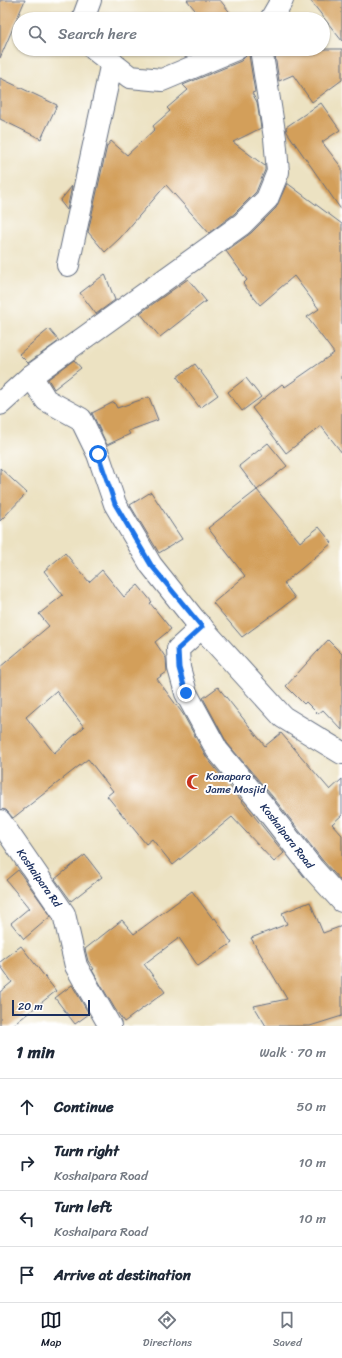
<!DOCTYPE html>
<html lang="en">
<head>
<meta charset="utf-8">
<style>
  body { margin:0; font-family:Sriracha,sans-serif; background:#f2f2f3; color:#1f2937 }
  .scale { position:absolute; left:12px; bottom:10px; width:78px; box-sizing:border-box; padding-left:4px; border:2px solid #1b2f5e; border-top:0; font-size:11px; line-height:14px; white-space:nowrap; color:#1b2f5e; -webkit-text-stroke:3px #fff; paint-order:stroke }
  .stop { position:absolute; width:12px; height:12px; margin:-9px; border:3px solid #1a73e8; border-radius:50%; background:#fff }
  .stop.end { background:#1a73e8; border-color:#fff; box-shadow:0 1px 4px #0008 }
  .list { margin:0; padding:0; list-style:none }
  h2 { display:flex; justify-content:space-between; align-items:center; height:52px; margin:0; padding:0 16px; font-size:17px }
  h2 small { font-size:13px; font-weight:400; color:#747a83 }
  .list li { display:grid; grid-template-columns:26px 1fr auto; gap:12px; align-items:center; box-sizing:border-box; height:56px; padding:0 16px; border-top:1px solid #e0e1e3 }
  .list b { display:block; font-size:15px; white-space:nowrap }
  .list p { margin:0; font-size:13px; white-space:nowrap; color:#747a83 }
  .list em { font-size:13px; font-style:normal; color:#747a83 }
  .icon { flex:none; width:22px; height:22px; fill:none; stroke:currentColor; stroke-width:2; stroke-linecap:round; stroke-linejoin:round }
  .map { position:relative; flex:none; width:342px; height:1026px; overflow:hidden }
  .search { position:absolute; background:#fff; box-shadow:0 1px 3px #0004; left:12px; right:12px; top:12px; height:44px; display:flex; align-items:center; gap:10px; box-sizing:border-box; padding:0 14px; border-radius:22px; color:#747a83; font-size:15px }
  .sheet { height:276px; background:#fff }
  nav { display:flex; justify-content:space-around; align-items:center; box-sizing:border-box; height:56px; border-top:1px solid #e0e1e3; background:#fff; font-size:11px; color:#747a83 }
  nav a { display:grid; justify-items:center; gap:2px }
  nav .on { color:#111827 }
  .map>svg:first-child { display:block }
  .building { fill:#d39f5a; fill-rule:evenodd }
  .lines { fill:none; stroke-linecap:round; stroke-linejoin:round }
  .minor-casing { stroke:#646e81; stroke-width:24 }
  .minor { stroke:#fff; stroke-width:22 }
  .route { stroke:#1a73e8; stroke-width:5 }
  .labels { text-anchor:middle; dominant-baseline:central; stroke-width:4; stroke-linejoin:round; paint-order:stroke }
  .poi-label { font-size:11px; fill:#1b2f5e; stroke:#fff; text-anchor:start }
  .street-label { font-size:11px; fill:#1b2f5e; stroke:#fff }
</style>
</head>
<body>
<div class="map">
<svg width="342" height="1026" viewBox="0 0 342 1026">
  <rect width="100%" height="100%" fill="#fff"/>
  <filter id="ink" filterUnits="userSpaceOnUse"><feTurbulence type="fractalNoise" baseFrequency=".025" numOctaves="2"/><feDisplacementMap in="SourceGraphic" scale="8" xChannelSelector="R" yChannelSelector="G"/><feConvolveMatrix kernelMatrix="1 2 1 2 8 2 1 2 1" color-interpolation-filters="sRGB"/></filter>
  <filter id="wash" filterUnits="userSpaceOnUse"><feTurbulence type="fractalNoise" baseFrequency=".012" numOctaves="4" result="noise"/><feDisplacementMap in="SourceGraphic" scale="16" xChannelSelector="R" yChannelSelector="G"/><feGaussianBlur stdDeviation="0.9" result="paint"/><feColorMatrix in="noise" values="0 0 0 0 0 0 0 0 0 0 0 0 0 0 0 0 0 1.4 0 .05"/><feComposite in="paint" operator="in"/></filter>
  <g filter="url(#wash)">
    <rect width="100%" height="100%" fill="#ece2c2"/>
    <g id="blocks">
      <g class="building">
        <polygon points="0,0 25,0 0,58"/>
        <polygon points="187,0 220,0 232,15 227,19 202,19"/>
        <polygon points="310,0 342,0 342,41"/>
        <polygon points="248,49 255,92 252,93 257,102 261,128 233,142 265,166 265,170 256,192 234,214 209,233 166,185 120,238 105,252 88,232 107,146 111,141 127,155 155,129 153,126 170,111 167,108 188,90 183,85 241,61 246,56"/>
        <polygon points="274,49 342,49 342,80 312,102 293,75 279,81"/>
        <polygon points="0,78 57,105 41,139 0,119"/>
        <polygon points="321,103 340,130 322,142 342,168 342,211 287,132 286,127"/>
        <polygon points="287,183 342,224 342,453 321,426 286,453 252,408 282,384 285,387 334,353 307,317 319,309 294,276 260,305 243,284 247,280 226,251 251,233 276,208"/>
        <polygon points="72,186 67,210 60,201"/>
        <polygon points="105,274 115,300 96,314 80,293"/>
        <polygon points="188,279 206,301 160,337 140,313"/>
        <polygon points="49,329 59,341 28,363 19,354"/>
        <polygon points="74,360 81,368 54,389 48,379"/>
        <polygon points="195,364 218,395 200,408 177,377"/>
        <polygon points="246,378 261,397 242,411 228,392"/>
        <polygon points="149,397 158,420 128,431 130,434 107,445 92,413 114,402 117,408"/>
        <polygon points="268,443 287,466 257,490 239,466"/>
        <polygon points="0,468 27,493 0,521"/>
        <polygon points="257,490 300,542 319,527 332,543 284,583 295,598 242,637 213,603 245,576 208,528"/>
        <polygon points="151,492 182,539 159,553 130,505"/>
        <path d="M 65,553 L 89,582 L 102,570 L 124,597 L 138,585 L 152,602 L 150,603 L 171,629 L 155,642 L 166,658 L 167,672 L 157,679 L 183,714 L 207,758 L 284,853 L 274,862 L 232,817 L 173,865 L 152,839 L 146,844 L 107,796 L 113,791 L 88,759 L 13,818 L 6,810 L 0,809 L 0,667 L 49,626 L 39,614 L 63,595 L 44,571 ZM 56,691 L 84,727 L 54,753 L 26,717 Z"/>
        <polygon points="328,640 342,654 342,730 323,710 318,714 306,702 304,704 286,686"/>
        <polygon points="218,687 265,746 281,733 330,790 342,779 342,815 332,824 342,835 342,882 323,861 272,796 227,743 203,698"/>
        <polygon points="85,855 102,877 71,901 55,879"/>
        <polygon points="18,870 51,916 24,939 11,923 29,908 6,880"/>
        <polygon points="192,891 213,919 215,918 232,943 198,966 179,938 144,964 165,992 124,1022 115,1009 92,970 94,969 88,961 85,949 122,920 134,934"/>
        <polygon points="310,902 323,933 342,926 342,1016 310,1026 266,1026 254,1006 287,999 251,938 287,924 282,913"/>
        <polygon points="21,946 56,991 12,1026 0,1026 0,992 12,982 0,965 0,962"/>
        <polygon points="72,985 89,1014 75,1024 55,998"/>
      </g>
    </g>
  </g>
  <g filter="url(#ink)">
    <use href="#blocks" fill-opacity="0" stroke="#646e81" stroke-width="1"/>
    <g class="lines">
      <g class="minor-casing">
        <g id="minor">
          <polyline points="83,19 90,0"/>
          <polyline points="271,19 282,0"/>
          <polyline points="94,49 130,77 162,80 236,49"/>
          <polyline points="68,265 112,62"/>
          <polyline points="31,376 46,400 81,419 98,454 115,504 151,565 194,619 283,717 342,753"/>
          <polyline points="0,404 31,376 242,224 267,199 278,172 275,138 261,49"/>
          <polyline points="202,627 178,649 179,668 186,693 217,750 262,804 313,869 342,901"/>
          <polyline points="0,821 64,914 76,966 110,1026"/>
        </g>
      </g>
      <use href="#minor" class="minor"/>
    </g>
  </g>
  <g class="lines" filter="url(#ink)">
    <polyline class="route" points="98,454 115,504 151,565 202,627 178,649 179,668 186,693"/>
  </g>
  <defs>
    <g id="mosque-bare" transform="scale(1.2)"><path d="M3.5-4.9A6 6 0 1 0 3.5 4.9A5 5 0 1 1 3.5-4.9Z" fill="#c8321e" stroke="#fff" stroke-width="2.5" paint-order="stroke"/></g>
  </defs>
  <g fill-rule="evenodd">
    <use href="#mosque-bare" x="194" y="782"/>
  </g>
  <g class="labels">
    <g class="poi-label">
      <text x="206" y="776">Konapara<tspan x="206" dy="13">Jame Mosjid</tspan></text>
    </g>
    <g class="street-label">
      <text transform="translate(287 836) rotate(52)">Koshaipara Road</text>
      <text transform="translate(39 878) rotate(55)">Koshaipara Rd</text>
    </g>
  </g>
</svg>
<div class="scale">20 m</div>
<div class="stop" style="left:98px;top:454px"></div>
<div class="stop end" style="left:186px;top:693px"></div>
<div class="search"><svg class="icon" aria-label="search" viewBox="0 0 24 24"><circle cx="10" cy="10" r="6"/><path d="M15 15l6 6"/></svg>Search here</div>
</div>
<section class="sheet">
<h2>1 min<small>Walk · 70 m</small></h2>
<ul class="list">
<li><svg class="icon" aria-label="ahead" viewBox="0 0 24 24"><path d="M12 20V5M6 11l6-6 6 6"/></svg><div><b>Continue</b></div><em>50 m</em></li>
<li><svg class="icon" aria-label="right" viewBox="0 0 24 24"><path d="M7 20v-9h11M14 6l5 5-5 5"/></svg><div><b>Turn right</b><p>Koshaipara Road</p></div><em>10 m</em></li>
<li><svg class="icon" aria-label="left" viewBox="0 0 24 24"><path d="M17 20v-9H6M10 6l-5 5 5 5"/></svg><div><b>Turn left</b><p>Koshaipara Road</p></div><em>10 m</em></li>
<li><svg class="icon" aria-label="arrive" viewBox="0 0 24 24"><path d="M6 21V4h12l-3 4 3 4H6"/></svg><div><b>Arrive at destination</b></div></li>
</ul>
</section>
<nav>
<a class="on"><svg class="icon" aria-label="map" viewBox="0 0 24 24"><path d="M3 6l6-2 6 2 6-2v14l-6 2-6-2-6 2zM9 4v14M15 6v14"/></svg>Map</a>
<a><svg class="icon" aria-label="directions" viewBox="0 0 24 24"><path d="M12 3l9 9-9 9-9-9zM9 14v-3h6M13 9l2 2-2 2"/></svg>Directions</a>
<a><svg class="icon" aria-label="saved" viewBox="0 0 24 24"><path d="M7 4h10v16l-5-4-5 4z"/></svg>Saved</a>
</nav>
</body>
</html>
